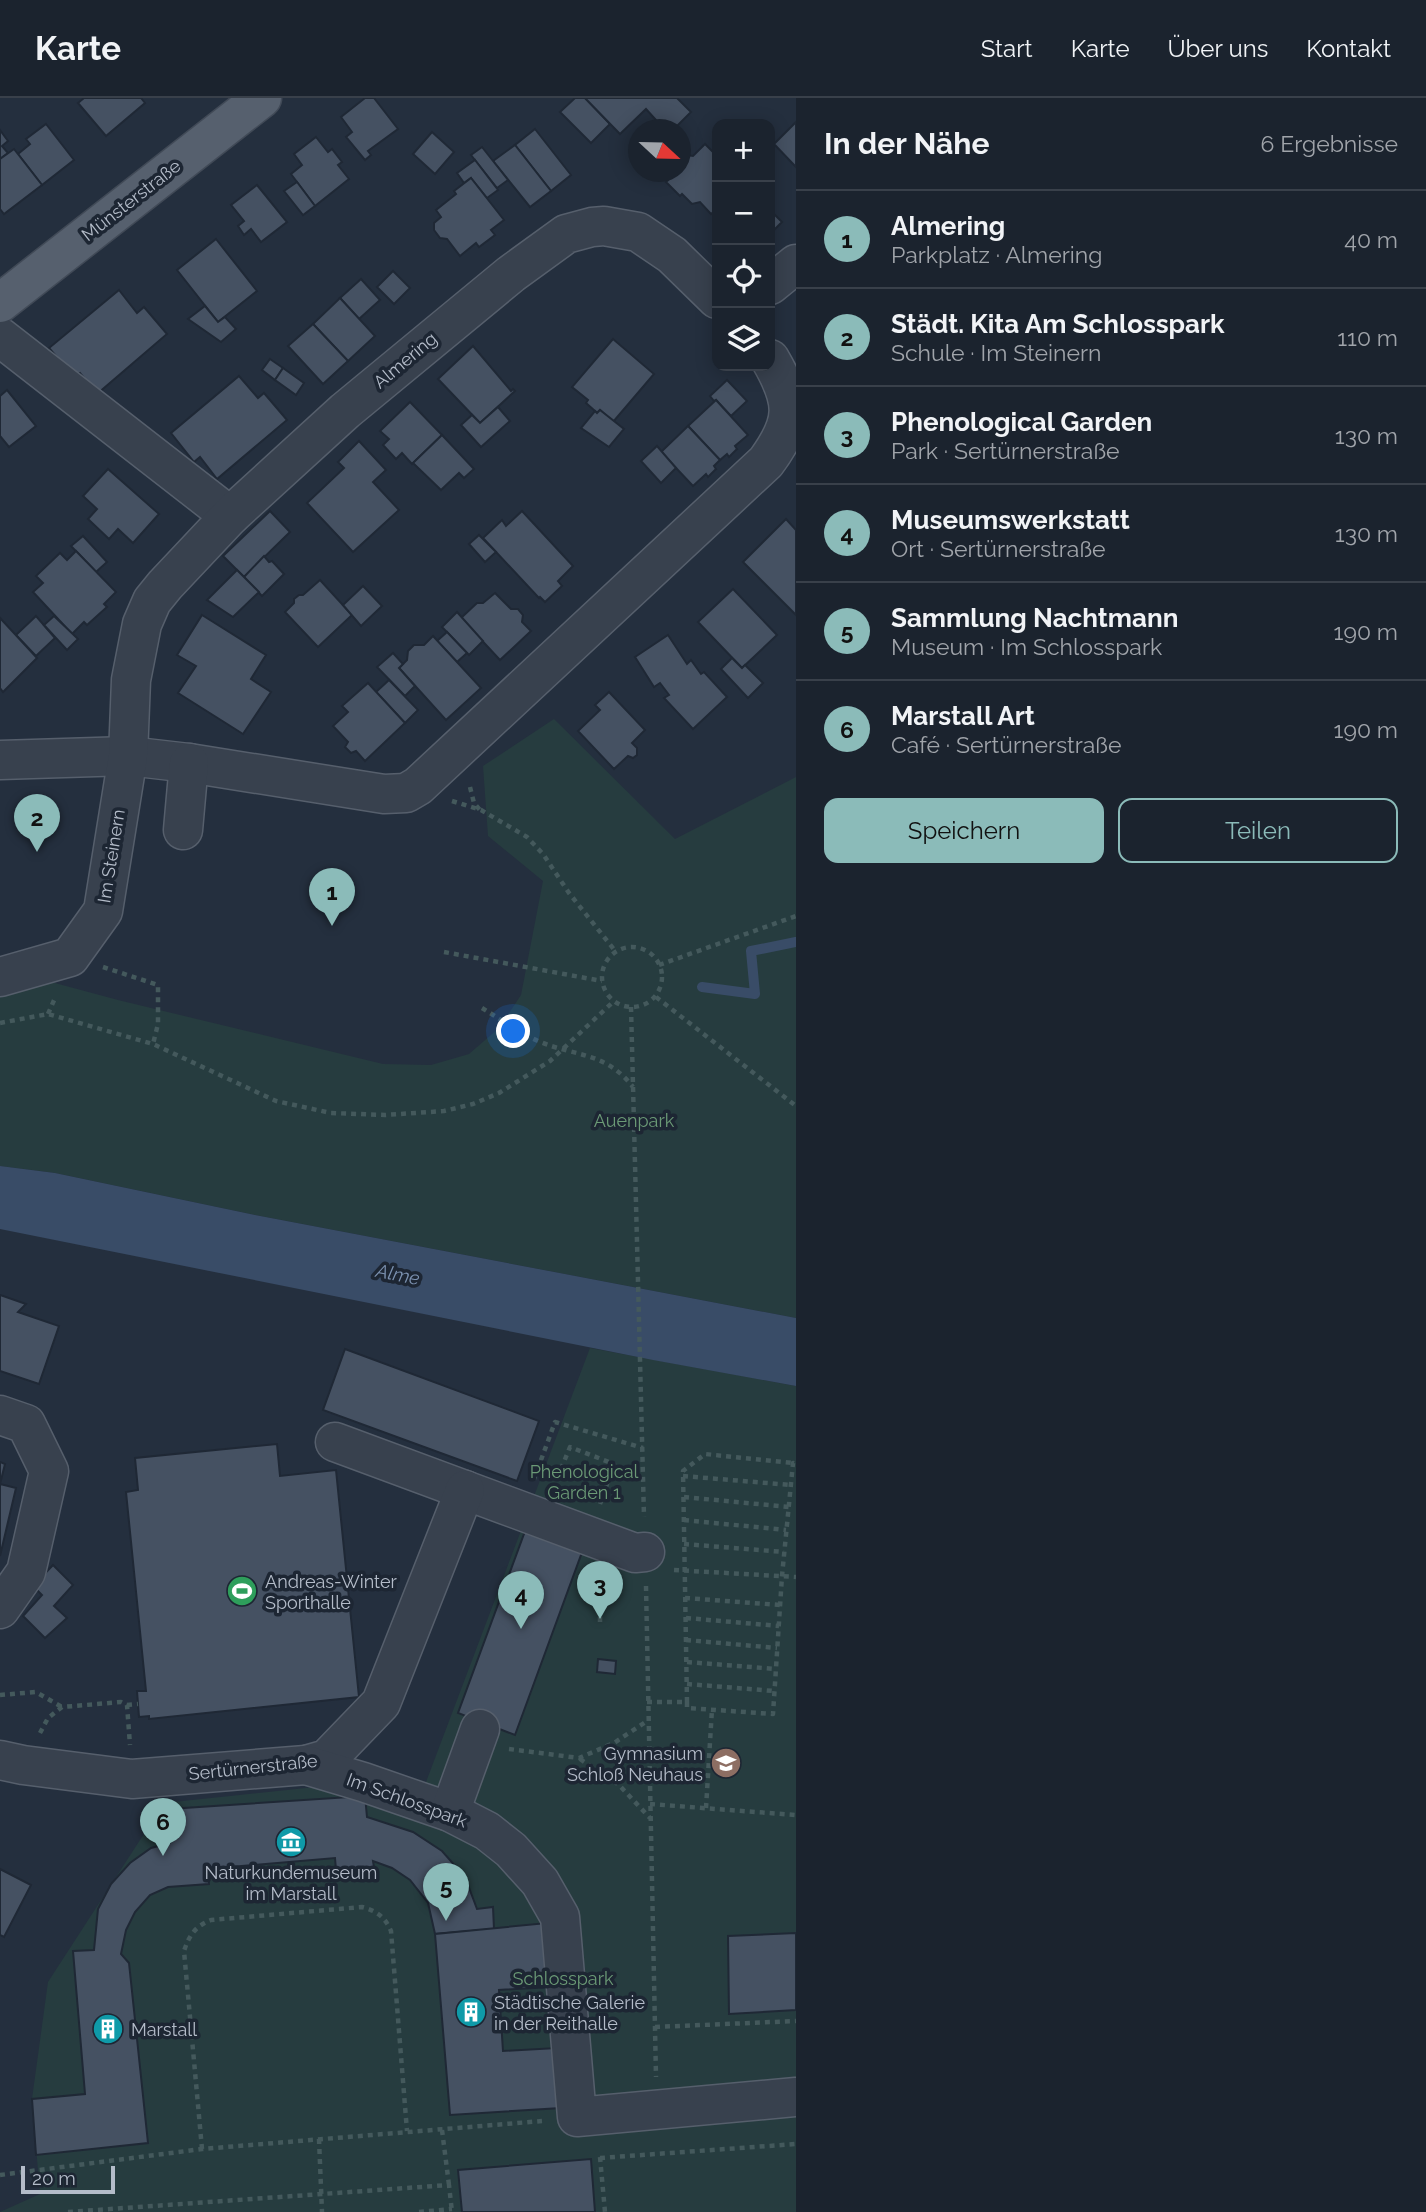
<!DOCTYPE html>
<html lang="de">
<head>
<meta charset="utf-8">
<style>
  body { margin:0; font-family:Raleway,sans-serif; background:#282f3a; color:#f1f3f6 }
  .controls { position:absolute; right:21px; top:21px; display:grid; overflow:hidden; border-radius:14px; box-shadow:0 4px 18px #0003 }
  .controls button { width:63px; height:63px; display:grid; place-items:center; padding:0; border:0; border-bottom:2px solid #39404a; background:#1b232e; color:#f1f3f6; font:35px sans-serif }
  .compass { position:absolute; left:628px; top:21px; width:63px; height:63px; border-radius:50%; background:#1b232e; box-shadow:0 4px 18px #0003; rotate:112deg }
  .scale { position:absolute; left:21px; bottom:18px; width:94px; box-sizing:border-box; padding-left:7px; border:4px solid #b4bcc9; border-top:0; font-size:19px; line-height:24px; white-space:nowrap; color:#b4bcc9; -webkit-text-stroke:5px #1d2633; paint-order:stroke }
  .you { position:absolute; left:514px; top:934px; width:24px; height:24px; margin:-18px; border:5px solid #fff; border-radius:50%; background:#1a73e8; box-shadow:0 0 0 10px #1a73e833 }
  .badge { display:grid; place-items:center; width:46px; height:46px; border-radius:50%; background:#8bbbb9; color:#111; font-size:23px; font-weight:700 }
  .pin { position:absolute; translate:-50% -58px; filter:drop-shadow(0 2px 4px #0008) }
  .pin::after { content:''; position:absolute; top:37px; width:24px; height:21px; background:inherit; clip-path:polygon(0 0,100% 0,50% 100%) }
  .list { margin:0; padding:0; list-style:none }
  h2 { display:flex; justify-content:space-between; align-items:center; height:91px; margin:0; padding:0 28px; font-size:30px }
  h2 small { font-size:23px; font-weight:400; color:#a0a4aa }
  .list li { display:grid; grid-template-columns:46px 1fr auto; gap:21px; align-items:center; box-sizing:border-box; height:98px; padding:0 28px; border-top:2px solid #39404a }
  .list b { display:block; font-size:26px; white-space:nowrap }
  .list p { margin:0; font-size:23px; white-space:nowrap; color:#a0a4aa }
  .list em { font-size:23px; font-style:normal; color:#a0a4aa }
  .actions { display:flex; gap:14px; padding:21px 28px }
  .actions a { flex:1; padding:16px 0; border:2px solid #8bbbb9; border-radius:14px; text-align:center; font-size:24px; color:#8bbbb9 }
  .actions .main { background:#8bbbb9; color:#111 }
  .icon { flex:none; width:38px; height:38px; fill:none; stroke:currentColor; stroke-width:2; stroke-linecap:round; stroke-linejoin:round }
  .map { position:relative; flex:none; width:796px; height:2114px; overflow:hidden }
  header { display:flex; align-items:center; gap:42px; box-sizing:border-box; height:98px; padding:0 35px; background:#1b232e; border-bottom:2px solid #39404a }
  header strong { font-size:33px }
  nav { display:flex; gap:38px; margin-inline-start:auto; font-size:24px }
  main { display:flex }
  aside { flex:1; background:#1b232e }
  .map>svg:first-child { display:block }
  .green { fill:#263c3f }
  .water { fill:#394c67 }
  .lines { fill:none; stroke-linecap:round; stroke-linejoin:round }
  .stream { stroke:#394c67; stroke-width:10 }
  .building { fill:#455162; stroke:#1f2835; stroke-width:2 }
  .minor-casing { stroke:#565f6c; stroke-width:41 }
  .major-casing { stroke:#414a57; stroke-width:41 }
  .path { stroke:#44595c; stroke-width:4.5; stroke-dasharray:5 5; stroke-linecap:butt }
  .minor { stroke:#38414e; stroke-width:38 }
  .major { stroke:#56606e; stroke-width:38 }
  .labels { text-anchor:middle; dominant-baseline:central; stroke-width:7; stroke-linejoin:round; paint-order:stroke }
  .street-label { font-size:18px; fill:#b4bcc9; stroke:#1d2633 }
  .park-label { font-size:18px; fill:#6b9a76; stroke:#1d2633 }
  .poi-label { font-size:18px; fill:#b4bcc9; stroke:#1d2633; text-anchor:start }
  .water-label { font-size:19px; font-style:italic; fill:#7c92b1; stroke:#1d2633 }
</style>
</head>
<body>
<header>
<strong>Karte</strong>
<nav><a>Start</a><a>Karte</a><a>Über uns</a><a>Kontakt</a></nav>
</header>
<main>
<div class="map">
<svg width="796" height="2114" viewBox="0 0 796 2114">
  <rect width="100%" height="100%" fill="#242f3e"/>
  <g class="green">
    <polygon points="554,621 675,741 796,679 796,1220 255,1117 55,1075 0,1068 0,887 29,878 118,902 383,966 431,967 469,956 499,930 521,897 543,783 488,738 483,668"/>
    <polygon points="590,1250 796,1288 796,2114 0,2114 40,2096 32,2001 48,1884 164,1705 363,1684 423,1692"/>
  </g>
  <polygon class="water" points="0,1068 55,1075 255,1117 796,1220 796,1288 653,1262 0,1131"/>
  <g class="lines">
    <polyline class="stream" points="702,889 755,896 751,853 796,844"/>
  </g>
  <g class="building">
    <polygon points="84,0 141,0 145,5 106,38 78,5"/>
    <polygon points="365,0 374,0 398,31 368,53 371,57 365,62 346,39 352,34 341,19"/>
    <polygon points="575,0 585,0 610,26 591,45 560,14"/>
    <polygon points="585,0 677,0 691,14 673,32 665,32 646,11 620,36"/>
    <polygon points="796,24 796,69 774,46"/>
    <polygon points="46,26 74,62 42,87 18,56 30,46 26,41"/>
    <polygon points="535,31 571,77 551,93 515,47"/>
    <polygon points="0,32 8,43 2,48 8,55 0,61"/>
    <polygon points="432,34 454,54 435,76 413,56"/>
    <polygon points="316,39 328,54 332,51 342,64 338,67 349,81 315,108 291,76 302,67 294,56"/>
    <polygon points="705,46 717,58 717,111 711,116 700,104 692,106 682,96 680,98 666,84 677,74 680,74 680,64 687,57 693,58"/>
    <polygon points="515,47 551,93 530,109 493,63"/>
    <polygon points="482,49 508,82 497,90 471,57"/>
    <polygon points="14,51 42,87 4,116 0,111 0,61"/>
    <polygon points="475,62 498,92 487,100 471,80 464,85 457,75"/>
    <polygon points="471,80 504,122 491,132 495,137 479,149 476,145 460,158 447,141 440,140 434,132 434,125 441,119 436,112 456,96 454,93"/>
    <polygon points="297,84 315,108 303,117 284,93"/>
    <polygon points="257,87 287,124 261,144 251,131 244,137 238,128 244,123 231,107"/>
    <polygon points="770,112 782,124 770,136"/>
    <polygon points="216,141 257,193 218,224 177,172"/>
    <polygon points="393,173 410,190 394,206 377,189"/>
    <polygon points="361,181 380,202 359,221 340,200"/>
    <polygon points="119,192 137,215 144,209 167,236 97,296 80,275 74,279 49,250"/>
    <polygon points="340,200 375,238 348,263 313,226"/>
    <polygon points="205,208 218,224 225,219 236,231 221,244 188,221"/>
    <polygon points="313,226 348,263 323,286 288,248"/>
    <polygon points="613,241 654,276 613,324 600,312 597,315 595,313 586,305 588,302 572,289"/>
    <polygon points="473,248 511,293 513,291 515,293 480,325 438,281"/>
    <polygon points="270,261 283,270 275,282 262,272"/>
    <polygon points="283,270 304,285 296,297 275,282"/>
    <polygon points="239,278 258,300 264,295 287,322 217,381 200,359 194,364 171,335"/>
    <polygon points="727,282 747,303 731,318 716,302 714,303 710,298"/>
    <polygon points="7,292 36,328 9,349 0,338 0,298"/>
    <polygon points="716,302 748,337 735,348 737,351 729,359 727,356 720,362 688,328"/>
    <polygon points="410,304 442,337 412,366 402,355 396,361 383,347 389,341 380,333"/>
    <polygon points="498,309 510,323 481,349 461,327 472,317 480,325"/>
    <polygon points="600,312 624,331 609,349 581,330 595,313 597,315"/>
    <polygon points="688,328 720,362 714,368 716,371 708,379 706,376 693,388 661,354"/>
    <polygon points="442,337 474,371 464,380 459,375 441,392 413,365"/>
    <polygon points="359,343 386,372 373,384 399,412 353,454 307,405 344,370 338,364"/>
    <polygon points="657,348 676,370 661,385 641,363"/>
    <polygon points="108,371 159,416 133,445 118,431 109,441 88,421 97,411 83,398"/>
    <polygon points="270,413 290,434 244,479 223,458"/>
    <polygon points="522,413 573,468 558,483 562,488 545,504 540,499 539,500 483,440 502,422 506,428"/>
    <polygon points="786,421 796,432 796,517 743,464"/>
    <polygon points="479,437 496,454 485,464 469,446"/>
    <polygon points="83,438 107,464 96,474 71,448"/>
    <polygon points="76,453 116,494 104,506 107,509 87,527 84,524 72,536 33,494 43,485 36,478 60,455 67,462"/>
    <polygon points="264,458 269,464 272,463 284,476 262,498 244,479"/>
    <polygon points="237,472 259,494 233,519 207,502"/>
    <polygon points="320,482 352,517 318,549 285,514 294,505 294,501 299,497 303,497"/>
    <polygon points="363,488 382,508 361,528 343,507"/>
    <polygon points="733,491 777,537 742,570 698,524"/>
    <polygon points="495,495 511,511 518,511 523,517 522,524 531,533 500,562 461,520 477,505 483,505"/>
    <polygon points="457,514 483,543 469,557 442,529"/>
    <polygon points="202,517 266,557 251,581 271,594 243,636 178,595 196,568 177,557"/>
    <polygon points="36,518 55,540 36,558 16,537"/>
    <polygon points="54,518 78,541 67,552 44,527"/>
    <polygon points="0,520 37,560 3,594 0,590"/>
    <polygon points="447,534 467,555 457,564 437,543"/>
    <polygon points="668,537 687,566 691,562 701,576 704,574 727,599 693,631 664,600 669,597 660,585 654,589 635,559"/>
    <polygon points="433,538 481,590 446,622 399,570 407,562 408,553 414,547 424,547"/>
    <polygon points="393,555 403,566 399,570 415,588 405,598 377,569"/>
    <polygon points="732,560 742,570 745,567 763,585 748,600 721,571"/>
    <polygon points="389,582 418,612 405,625 376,594"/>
    <polygon points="368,585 405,625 365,663 356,653 351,655 345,649 348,644 333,628 348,614 342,608"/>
    <polygon points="609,594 645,632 632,645 637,650 637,657 633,660 628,658 614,671 578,633 600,612 595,607"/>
    <polygon points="0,1197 26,1206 18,1214 59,1228 39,1286 0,1273"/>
    <polygon points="345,1251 539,1323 517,1383 323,1312"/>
    <polygon points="277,1346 280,1378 336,1372 359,1599 149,1621 149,1618 139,1619 137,1593 146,1593 126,1394 138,1392 135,1360"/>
    <polygon points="0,1364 5,1366 0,1386 16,1390 0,1458"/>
    <polygon points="528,1425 585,1446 515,1637 458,1615"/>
    <polygon points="53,1467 73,1487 54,1508 67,1520 45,1540 23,1518 42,1497 33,1488"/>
    <polygon points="598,1561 616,1563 615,1576 597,1574"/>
    <polygon points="365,1698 367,1719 413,1734 442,1753 465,1779 477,1811 493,1809 494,1831 435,1836 428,1805 410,1782 392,1770 373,1763 374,1769 336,1772 335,1760 208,1771 209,1786 168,1789 150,1797 135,1814 126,1832 121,1856 129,1865 148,2045 36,2057 32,2001 85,1996 73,1853 94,1852 98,1811 111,1786 130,1765 151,1750 170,1745 169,1711"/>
    <polygon points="0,1771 31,1787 4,1839 0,1837"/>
    <polygon points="547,1825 550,1889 499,1892 503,1953 557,1950 561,2010 450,2017 435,1836"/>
    <polygon points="796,1835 796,1912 729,1916 728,1838"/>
    <polygon points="591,2061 595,2114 462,2114 458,2072"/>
  </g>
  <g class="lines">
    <g class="minor-casing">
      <g id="minor">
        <polyline points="770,187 796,166"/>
        <polyline points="0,239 230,418"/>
        <path d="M 0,662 L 128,658 L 189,665 L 384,696 L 406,695 L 418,688 L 766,364 C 796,323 795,304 770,261"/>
        <polyline points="183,732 189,665"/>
        <polyline points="0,879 70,859 103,813 128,658 131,582 142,526 152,503 165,487 230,418 345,313 511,176 566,136 592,129 604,128 638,134 672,157 717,201"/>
        <polyline points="0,1317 26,1326 49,1373 26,1474 0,1511"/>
        <polyline points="335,1344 635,1455 645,1454"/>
        <polyline points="0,1662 23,1667 132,1681 306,1667 327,1661 381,1605 465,1392"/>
        <polyline points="306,1667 363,1684 450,1714 487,1733 511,1752 540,1784 560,1819 577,2019 796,1999"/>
        <polyline points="450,1714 480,1631"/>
      </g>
    </g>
    <g class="major-casing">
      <polyline id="major" points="0,205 262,0"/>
    </g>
    <g class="path">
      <polyline points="470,689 474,705 480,712"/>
      <polyline points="452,703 481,712 527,739 543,756 569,795 616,854"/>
      <circle cx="632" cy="879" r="30"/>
      <polyline points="444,854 602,883"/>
      <polyline points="659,867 796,818"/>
      <polyline points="103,869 158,887 158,926 153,946"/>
      <polyline points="656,899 796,1008"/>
      <polyline points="631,909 644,1419"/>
      <path d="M 482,910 C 500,921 518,934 538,943 C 575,959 605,953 633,989"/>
      <polyline points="48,916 55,900"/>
      <polyline points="0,925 48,916 153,946 276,1003 331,1015 385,1017 444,1013 473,1006 499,995 550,963 614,903"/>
      <polyline points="561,1371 570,1349 614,1366 600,1406"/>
      <polyline points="683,1378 791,1387"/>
      <polyline points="534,1381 555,1324 643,1350"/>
      <polyline points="684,1399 789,1409"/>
      <polyline points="684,1422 786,1432"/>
      <polyline points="684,1446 784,1454"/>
      <polyline points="674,1472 796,1479"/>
      <polyline points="600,1479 600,1525"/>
      <polyline points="646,1488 656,1979"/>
      <polyline points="685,1500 780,1507"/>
      <polyline points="686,1520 779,1528"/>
      <polyline points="686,1542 777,1550"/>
      <polyline points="687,1564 776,1571"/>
      <polyline points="687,1586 774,1593"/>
      <polyline points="0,1597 36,1594 62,1609"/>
      <polyline points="647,1604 687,1604 687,1610 773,1616 782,1478 793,1365 796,1366"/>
      <polyline points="687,1604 683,1373 705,1356 793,1365"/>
      <polyline points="127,1607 138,1606"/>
      <polyline points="40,1635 48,1620 62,1609 121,1604 127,1607 130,1647"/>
      <polyline points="509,1651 579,1660 614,1645 647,1623"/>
      <polyline points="580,1661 619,1687 650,1720"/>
      <polyline points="650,1706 796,1717"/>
      <polyline points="706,1710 712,1611"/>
      <polyline points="655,1929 796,1923"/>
      <polyline points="442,2032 449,2087"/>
      <polyline points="319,2041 322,2114"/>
      <path d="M 202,2051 L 184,1853 C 189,1838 195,1828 211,1822 L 362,1809 C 377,1813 385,1819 391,1833 L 407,2033"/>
      <polyline points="600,2059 605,2114"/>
      <polyline points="600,2060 796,2046"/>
      <polyline points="0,2077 202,2051 542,2023"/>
      <polyline points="68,2114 449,2087 452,2114"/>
      <polyline points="419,2114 452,2111"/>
    </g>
    <use href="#minor" class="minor"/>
    <use href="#major" class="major"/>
  </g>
  <defs>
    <g id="stadium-disc" transform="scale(1.575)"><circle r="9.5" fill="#2e9e5b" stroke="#1d2633"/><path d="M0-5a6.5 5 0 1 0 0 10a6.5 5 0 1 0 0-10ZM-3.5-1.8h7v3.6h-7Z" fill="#fff"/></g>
    <g id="school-disc" transform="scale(1.575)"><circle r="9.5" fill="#8d6e63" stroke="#1d2633"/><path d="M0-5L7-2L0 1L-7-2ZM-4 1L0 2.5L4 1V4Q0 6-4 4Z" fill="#fff"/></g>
    <g id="museum-disc" transform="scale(1.575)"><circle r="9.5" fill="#0f9aa8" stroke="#1d2633"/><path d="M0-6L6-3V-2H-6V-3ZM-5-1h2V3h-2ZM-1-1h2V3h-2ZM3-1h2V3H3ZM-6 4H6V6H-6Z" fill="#fff"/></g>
    <g id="building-disc" transform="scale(1.575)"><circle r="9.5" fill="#0f9aa8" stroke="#1d2633"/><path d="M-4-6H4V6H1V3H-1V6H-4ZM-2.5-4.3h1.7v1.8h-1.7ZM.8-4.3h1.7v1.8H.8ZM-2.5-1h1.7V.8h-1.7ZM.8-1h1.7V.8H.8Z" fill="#fff"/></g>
  </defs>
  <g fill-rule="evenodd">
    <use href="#stadium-disc" x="242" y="1493"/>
    <use href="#school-disc" x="726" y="1665"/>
    <use href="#museum-disc" x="291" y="1744"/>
    <use href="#building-disc" x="471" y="1914"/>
    <use href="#building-disc" x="108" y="1931"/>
  </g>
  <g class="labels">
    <g class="street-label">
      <text transform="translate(131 102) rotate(-38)">Münsterstraße</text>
      <text transform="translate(405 262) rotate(-40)">Almering</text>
      <text transform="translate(111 758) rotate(-81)">Im Steinern</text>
      <text transform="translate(253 1669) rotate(-6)">Sertürnerstraße</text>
      <text transform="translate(407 1702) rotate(20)">Im Schlosspark</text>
    </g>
    <g class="park-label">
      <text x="634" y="1022">Auenpark</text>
      <text x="584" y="1373">Phenological<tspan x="584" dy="21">Garden 1</tspan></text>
      <text x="563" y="1880">Schlosspark</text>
    </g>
    <g class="poi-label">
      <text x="265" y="1483">Andreas-Winter<tspan x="265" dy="21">Sporthalle</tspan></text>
      <text x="703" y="1655" text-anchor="end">Gymnasium<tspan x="703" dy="21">Schloß Neuhaus</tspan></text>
      <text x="291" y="1774" text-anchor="middle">Naturkundemuseum<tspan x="291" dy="21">im Marstall</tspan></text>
      <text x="494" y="1904">Städtische Galerie<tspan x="494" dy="21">in der Reithalle</tspan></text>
      <text x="131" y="1931">Marstall</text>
    </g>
    <g class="water-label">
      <text transform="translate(398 1176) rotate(11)">Alme</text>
    </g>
  </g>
</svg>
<div class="controls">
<button>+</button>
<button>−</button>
<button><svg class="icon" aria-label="locate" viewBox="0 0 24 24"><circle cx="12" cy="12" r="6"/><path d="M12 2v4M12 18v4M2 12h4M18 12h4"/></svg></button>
<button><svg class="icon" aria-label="layers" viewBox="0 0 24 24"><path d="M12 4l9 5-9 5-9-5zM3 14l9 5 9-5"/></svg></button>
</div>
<svg class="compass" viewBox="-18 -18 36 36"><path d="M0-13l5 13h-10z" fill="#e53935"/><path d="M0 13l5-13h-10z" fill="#a0a4aa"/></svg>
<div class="scale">20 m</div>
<div class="you"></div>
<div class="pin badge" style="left:332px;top:828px">1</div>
<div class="pin badge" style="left:37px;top:754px">2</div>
<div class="pin badge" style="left:600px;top:1521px">3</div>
<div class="pin badge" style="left:521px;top:1531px">4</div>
<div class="pin badge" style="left:446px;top:1823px">5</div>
<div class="pin badge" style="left:163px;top:1758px">6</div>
</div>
<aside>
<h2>In der Nähe<small>6 Ergebnisse</small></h2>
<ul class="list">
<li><span class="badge">1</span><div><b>Almering</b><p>Parkplatz · Almering</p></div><em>40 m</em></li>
<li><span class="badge">2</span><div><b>Städt. Kita Am Schlosspark</b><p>Schule · Im Steinern</p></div><em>110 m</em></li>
<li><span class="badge">3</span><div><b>Phenological Garden</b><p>Park · Sertürnerstraße</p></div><em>130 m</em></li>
<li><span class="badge">4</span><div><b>Museumswerkstatt</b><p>Ort · Sertürnerstraße</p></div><em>130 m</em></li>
<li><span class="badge">5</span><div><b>Sammlung Nachtmann</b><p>Museum · Im Schlosspark</p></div><em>190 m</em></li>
<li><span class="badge">6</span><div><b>Marstall Art</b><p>Café · Sertürnerstraße</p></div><em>190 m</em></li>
</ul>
<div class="actions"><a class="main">Speichern</a><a>Teilen</a></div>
</aside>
</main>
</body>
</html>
